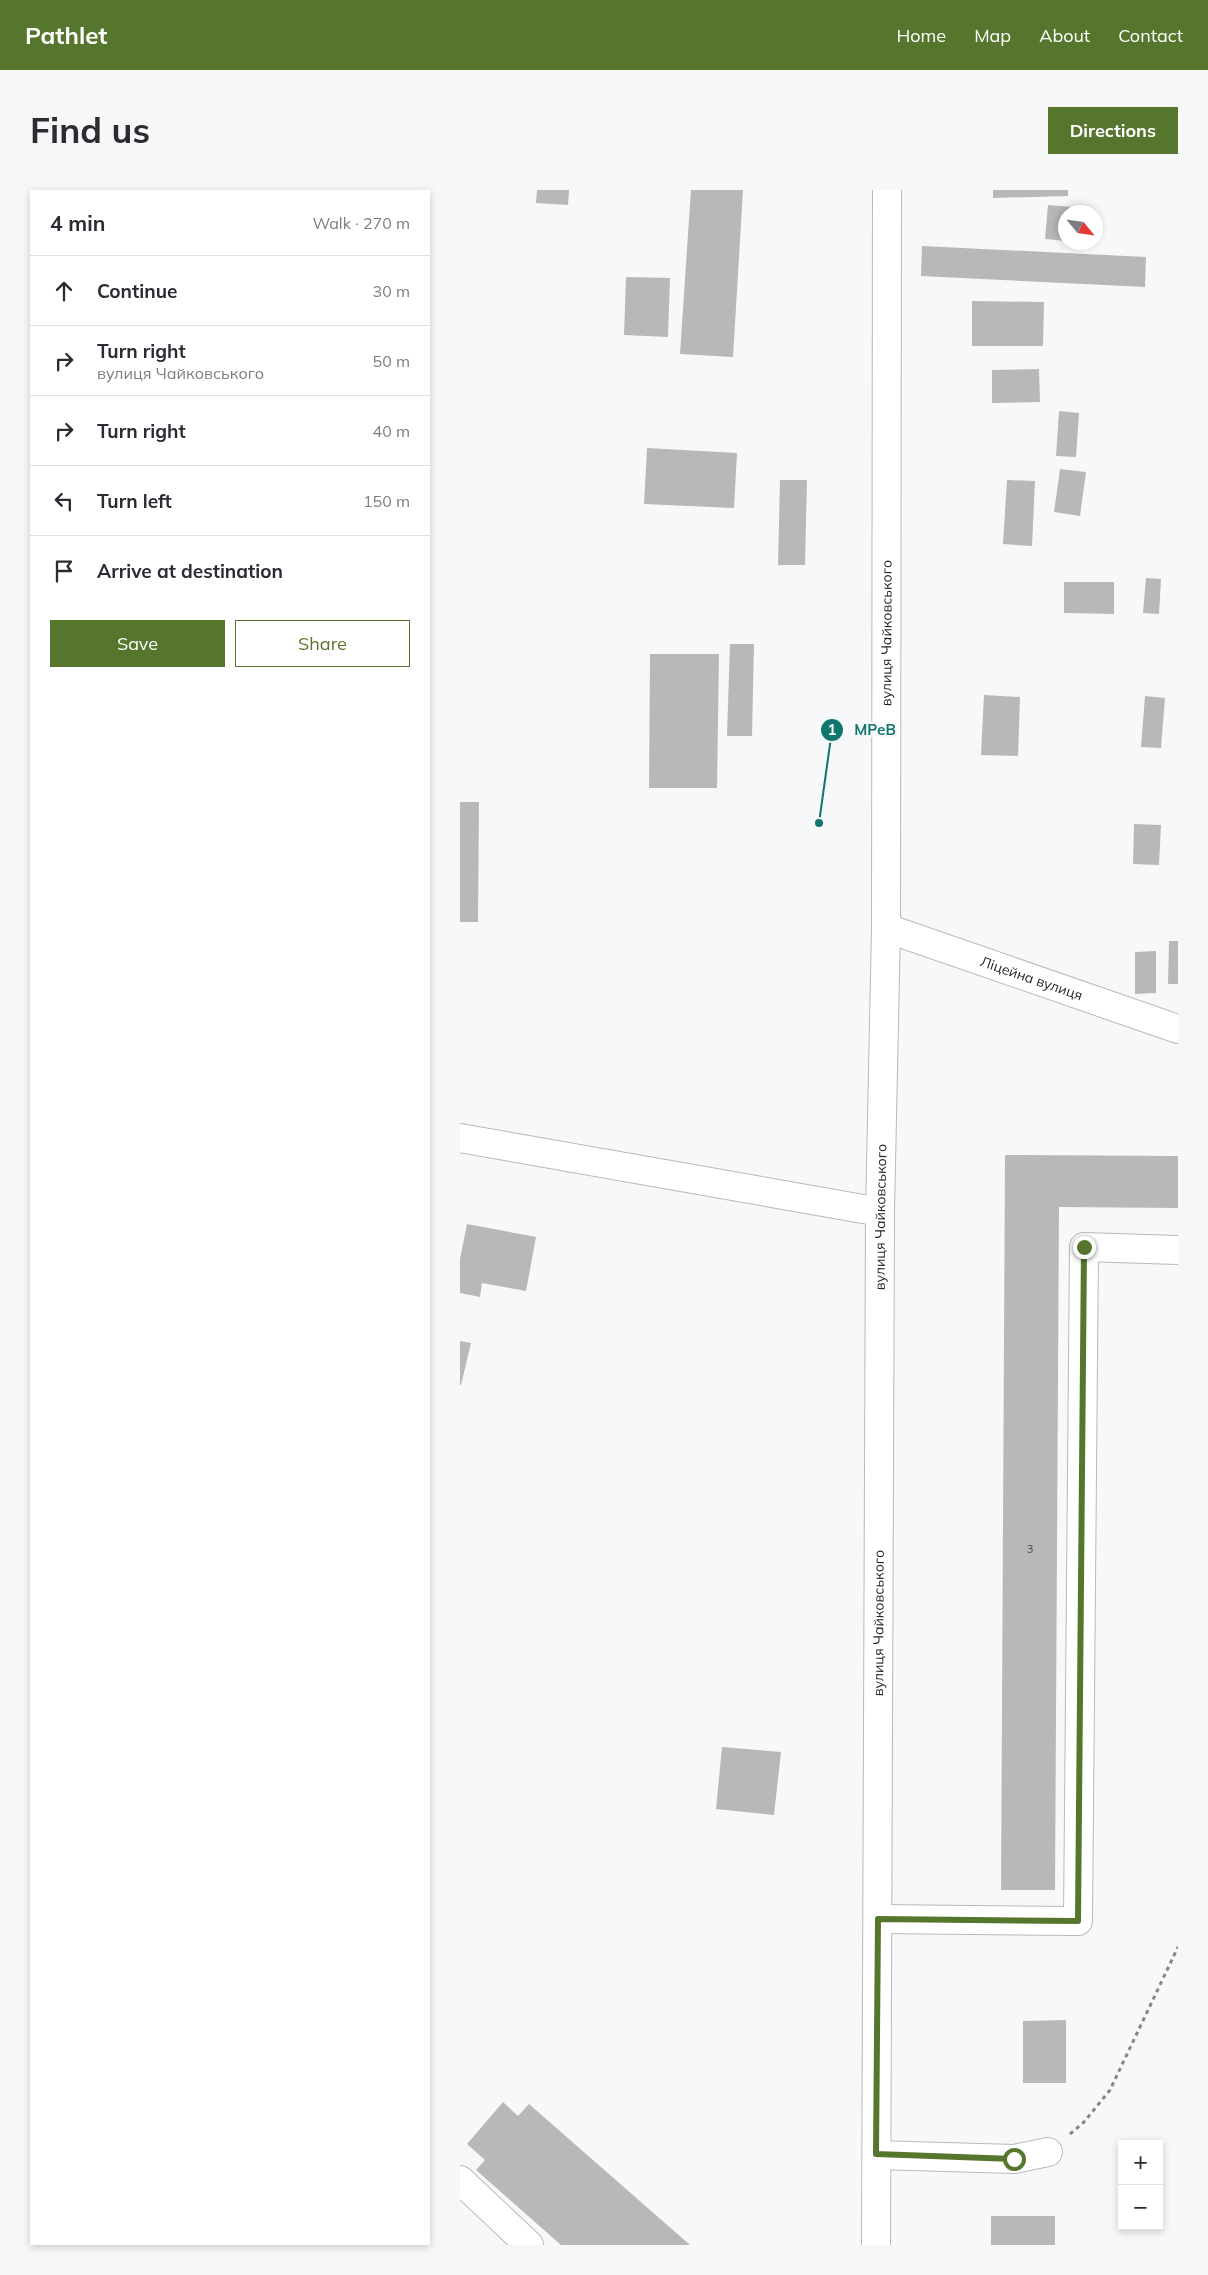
<!DOCTYPE html>
<html lang="en">
<head>
<meta charset="utf-8">
<style>
  body { margin:0; font-family:Mulish,sans-serif; background:#f7f7f7; color:#2b2b33 }
  .controls { position:absolute; right:15px; bottom:15px; display:grid; overflow:hidden; border-radius:0px; box-shadow:0 2px 8px #0003 }
  .controls button { width:45px; height:45px; display:grid; place-items:center; padding:0; border:0; border-bottom:1px solid #e1e1e2; background:#fff; color:#2b2b33; font:25px sans-serif }
  .compass { position:absolute; left:598px; top:15px; width:45px; height:45px; border-radius:50%; background:#fff; box-shadow:0 2px 8px #0003; rotate:119deg }
  .stop { position:absolute; width:15px; height:15px; margin:-11px; border:4px solid #56762d; border-radius:50%; background:#fff }
  .stop.end { background:#56762d; border-color:#fff; box-shadow:0 1px 5px #0008 }
  .list { margin:0; padding:0; list-style:none }
  h2 { display:flex; justify-content:space-between; align-items:center; height:65px; margin:0; padding:0 20px; font-size:21px }
  h2 small { font-size:16px; font-weight:400; color:#7c7c81 }
  .list li { display:grid; grid-template-columns:32px 1fr auto; gap:15px; align-items:center; box-sizing:border-box; height:70px; padding:0 20px; border-top:1px solid #e1e1e2 }
  .list b { display:block; font-size:19px; white-space:nowrap }
  .list p { margin:0; font-size:16px; white-space:nowrap; color:#7c7c81 }
  .list em { font-size:16px; font-style:normal; color:#7c7c81 }
  .actions { display:flex; gap:10px; padding:15px 20px }
  .actions a { flex:1; padding:11px 0; border:1px solid #56762d; border-radius:0px; text-align:center; font-size:18px; color:#56762d }
  .actions .main { background:#56762d; color:#fff }
  .icon { flex:none; width:28px; height:28px; fill:none; stroke:currentColor; stroke-width:2; stroke-linecap:round; stroke-linejoin:round }
  .map { position:relative; flex:none; width:718px; height:2055px; overflow:hidden; border-radius:0px }
  header { display:flex; align-items:center; gap:30px; box-sizing:border-box; height:70px; padding:0 25px; background:#56762d; color:#fff }
  header strong { font-size:24px }
  nav { display:flex; gap:28px; margin-inline-start:auto; font-size:18px }
  .intro { display:flex; align-items:center; justify-content:space-between; box-sizing:border-box; height:120px; padding:0 30px }
  h1 { margin:0; font-size:35px }
  .button { padding:12px 22px; border-radius:0px; background:#56762d; color:#fff; font-size:18px; font-weight:700 }
  main { display:flex; gap:30px; padding:0 30px }
  aside { flex:1; background:#fff; border-radius:0px; box-shadow:0 2px 8px #0003 }
  .map>svg:first-child { display:block }
  .building { fill:#b8b8bb }
  .lines { fill:none; stroke-linecap:round; stroke-linejoin:round }
  .minor-casing { stroke:#b8b9bb; stroke-width:30 }
  .path { stroke:#868688; stroke-width:3; stroke-dasharray:4 4; stroke-linecap:butt }
  .minor { stroke:#fff; stroke-width:28 }
  .route { stroke:#56762d; stroke-width:6 }
  .labels { text-anchor:middle; dominant-baseline:central; stroke-width:5; stroke-linejoin:round; paint-order:stroke }
  .number-label { font-size:11px; fill:#4a4a4b }
  .street-label { font-size:14px; fill:#252526; stroke:#f7f8fa }
  .leader { fill:none; stroke:#0f766e; stroke-width:2 }
  .callout-dot { fill:#0f766e; stroke:#f7f8fa; stroke-width:2 }
  .mark-label { font-size:15px; text-anchor:middle; font-weight:bold; fill:#fff }
  .callout-label { font-size:15px; text-anchor:middle; font-weight:bold; fill:#0f766e; stroke:#f7f8fa; stroke-width:5; stroke-linejoin:round; paint-order:stroke }
</style>
</head>
<body>
<header>
<strong>Pathlet</strong>
<nav><a>Home</a><a>Map</a><a>About</a><a>Contact</a></nav>
</header>
<div class="intro"><h1>Find us</h1><a class="button">Directions</a></div>
<main>
<aside>
<h2>4 min<small>Walk · 270 m</small></h2>
<ul class="list">
<li><svg class="icon" aria-label="ahead" viewBox="0 0 24 24"><path d="M12 20V5M6 11l6-6 6 6"/></svg><div><b>Continue</b></div><em>30 m</em></li>
<li><svg class="icon" aria-label="right" viewBox="0 0 24 24"><path d="M7 20v-9h11M14 6l5 5-5 5"/></svg><div><b>Turn right</b><p>вулиця Чайковського</p></div><em>50 m</em></li>
<li><svg class="icon" aria-label="right" viewBox="0 0 24 24"><path d="M7 20v-9h11M14 6l5 5-5 5"/></svg><div><b>Turn right</b></div><em>40 m</em></li>
<li><svg class="icon" aria-label="left" viewBox="0 0 24 24"><path d="M17 20v-9H6M10 6l-5 5 5 5"/></svg><div><b>Turn left</b></div><em>150 m</em></li>
<li><svg class="icon" aria-label="arrive" viewBox="0 0 24 24"><path d="M6 21V4h12l-3 4 3 4H6"/></svg><div><b>Arrive at destination</b></div></li>
</ul>
<div class="actions"><a class="main">Save</a><a>Share</a></div>
</aside>
<div class="map">
<svg width="718" height="2055" viewBox="0 0 718 2055">
  <rect width="100%" height="100%" fill="#f7f8fa"/>
  <g class="building">
    <polygon points="77,0 109,0 108,15 76,13"/>
    <polygon points="231,0 283,0 273,167 220,164"/>
    <polygon points="533,0 608,0 608,6 533,8"/>
    <polygon points="588,15 625,18 624,22 606,22 606,51 585,49"/>
    <polygon points="462,56 686,67 685,97 461,86"/>
    <polygon points="166,87 210,88 208,147 164,145"/>
    <polygon points="512,111 584,112 583,156 512,156"/>
    <polygon points="579,179 580,212 532,213 532,180"/>
    <polygon points="599,221 619,223 616,267 596,266"/>
    <polygon points="187,258 277,263 274,318 184,314"/>
    <polygon points="600,279 626,282 620,326 594,322"/>
    <polygon points="320,290 347,290 345,375 318,375"/>
    <polygon points="547,290 575,291 572,356 543,354"/>
    <polygon points="686,388 701,389 699,424 683,423"/>
    <polygon points="604,392 654,392 654,424 604,423"/>
    <polygon points="270,454 294,454 292,546 267,546"/>
    <polygon points="190,464 259,464 257,598 189,598"/>
    <polygon points="524,505 560,507 558,566 521,565"/>
    <polygon points="685,506 705,508 701,558 681,557"/>
    <polygon points="0,612 19,612 18,732 0,732"/>
    <polygon points="674,634 701,635 699,675 673,674"/>
    <polygon points="709,751 718,751 718,794 708,794"/>
    <polygon points="696,761 696,803 675,804 675,762"/>
    <polygon points="545,965 718,966 718,1018 599,1017 595,1700 541,1700"/>
    <polygon points="7,1034 76,1047 66,1101 22,1093 20,1107 0,1103 0,1069"/>
    <polygon points="0,1151 11,1153 1,1195 0,1195"/>
    <polygon points="262,1557 321,1562 314,1625 256,1619"/>
    <polygon points="606,1830 606,1893 563,1893 563,1831"/>
    <polygon points="43,1912 58,1926 69,1914 230,2055 101,2055 16,1980 25,1970 7,1954"/>
    <rect x="531" y="2026" width="64" height="29"/>
  </g>
  <g class="lines">
    <g class="minor-casing">
      <g id="minor">
        <path id="s1" d="M 426,738 L 718,839"/>
        <polyline points="0,948 420,1022"/>
        <polyline points="418,1729 618,1731 624,1057 718,1060"/>
        <polyline points="417,1965 554,1969 588,1962"/>
        <polyline points="0,1990 69,2055"/>
        <path id="s2" d="M 416,2055 L 420,1022 L 426,738 L 427,0"/>
      </g>
    </g>
    <polyline class="path" points="610,1944 624,1932 650,1900 718,1757"/>
    <use href="#minor" class="minor"/>
  </g>
  <g class="lines">
    <polyline class="route" points="554,1969 416,1964 418,1729 618,1731 624,1057"/>
  </g>
  <g class="labels">
    <g class="number-label">
      <text x="570" y="1359">3</text>
    </g>
    <g class="street-label">
      <text stroke="none"><textPath href="#s2" startOffset="1612">вулиця Чайковського</textPath></text>
      <text stroke="none"><textPath href="#s1" startOffset="154">Ліцейна вулиця</textPath></text>
      <text stroke="none"><textPath href="#s2" startOffset="1028">вулиця Чайковського</textPath></text>
      <text stroke="none"><textPath href="#s2" startOffset="622">вулиця Чайковського</textPath></text>
    </g>
  </g>
  <path class="leader" d="M359 633L372 540"/>
  <g class="callout-dot">
    <circle cx="359" cy="633" r="5"/>
    <circle cx="372" cy="540" r="12"/>
  </g>
  <g class="mark-label">
    <text x="372" y="545">1</text>
  </g>
  <g class="callout-label">
    <text x="415" y="545">МРеВ</text>
  </g>
</svg>
<div class="controls">
<button>+</button>
<button>−</button>
</div>
<svg class="compass" viewBox="-18 -18 36 36"><path d="M0-13l5 13h-10z" fill="#e53935"/><path d="M0 13l5-13h-10z" fill="#7c7c81"/></svg>
<div class="stop" style="left:554px;top:1969px"></div>
<div class="stop end" style="left:624px;top:1057px"></div>
</div>
</main>
</body>
</html>
